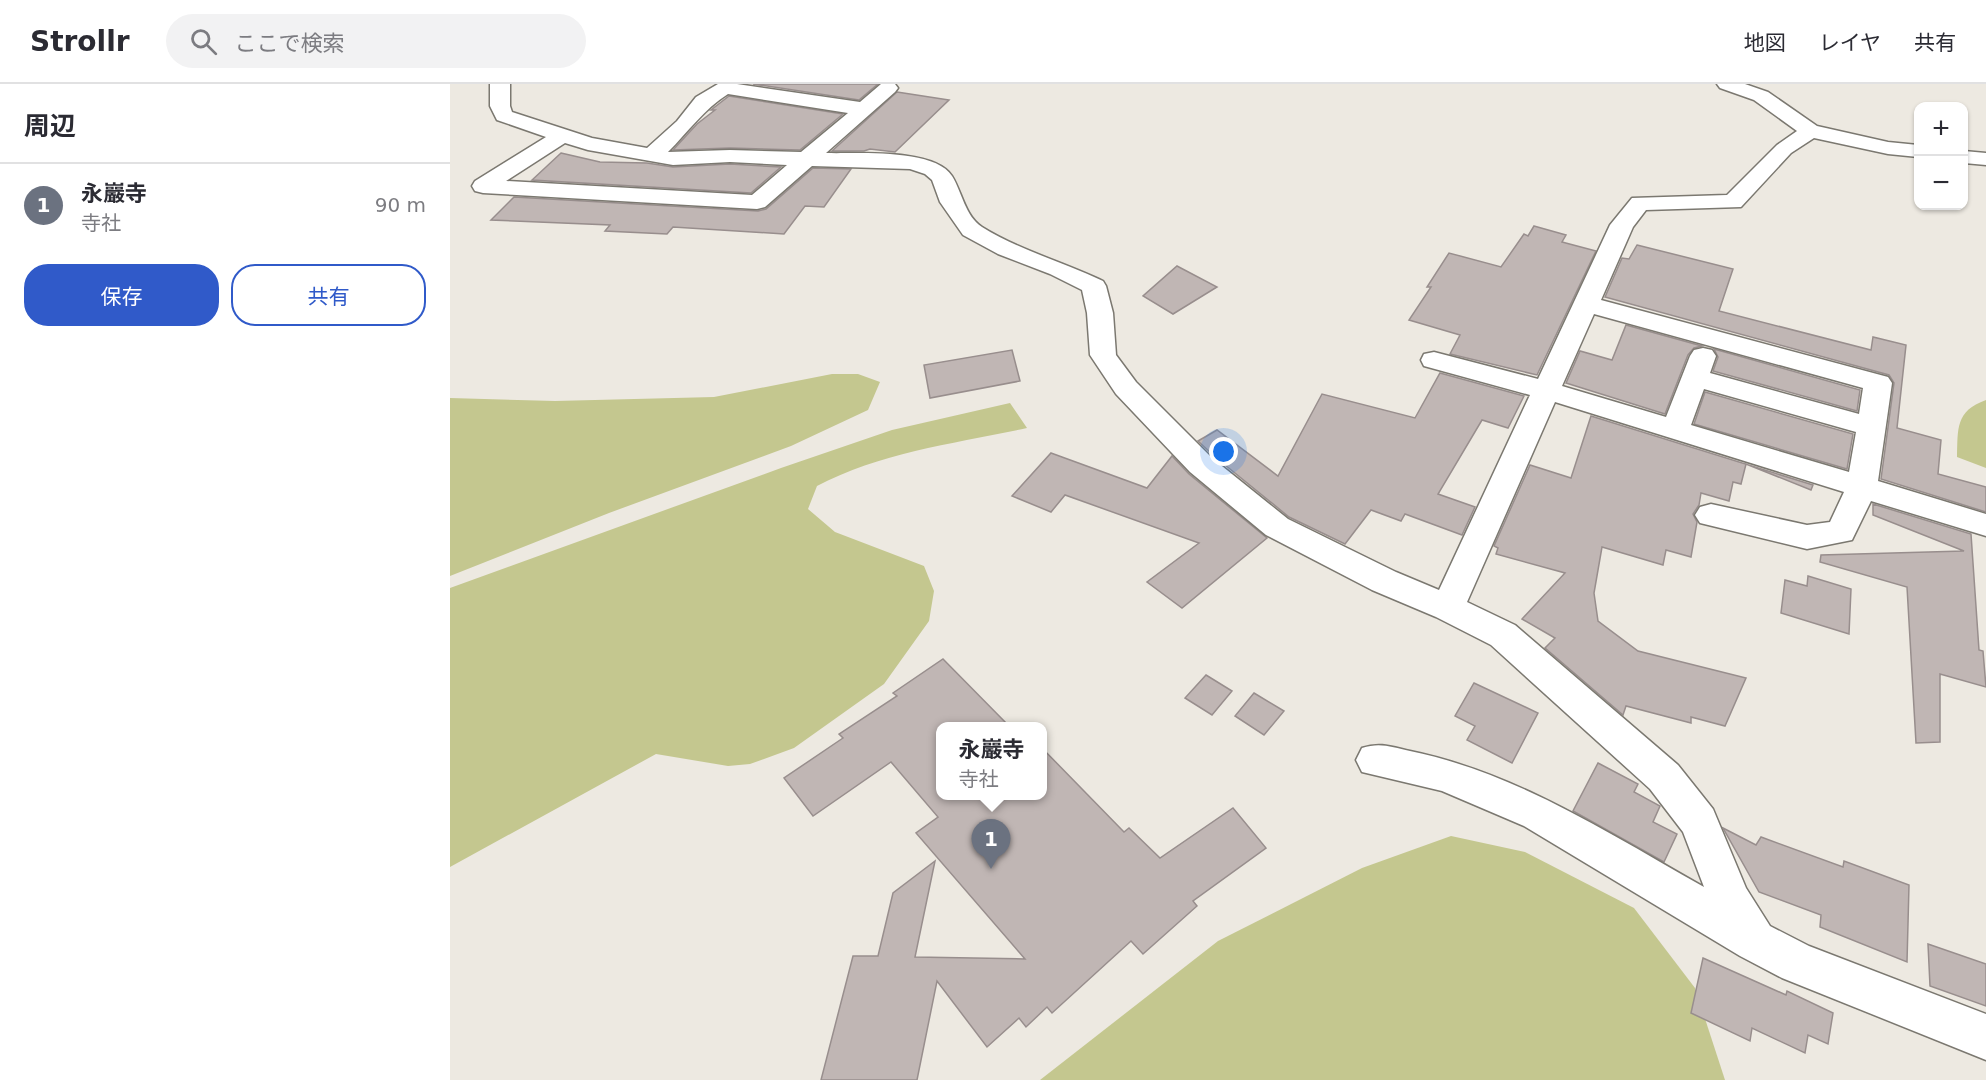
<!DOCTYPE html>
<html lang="ja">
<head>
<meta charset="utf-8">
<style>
  body { margin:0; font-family:"DejaVu Sans","Noto Sans JP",sans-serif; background:#f2f2f3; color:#2b2b33 }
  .controls { position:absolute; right:18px; top:18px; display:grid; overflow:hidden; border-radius:12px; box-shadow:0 2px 4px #0004 }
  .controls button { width:54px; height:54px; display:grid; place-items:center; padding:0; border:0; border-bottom:2px solid #e1e1e2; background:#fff; color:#2b2b33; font:30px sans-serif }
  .you { position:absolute; left:774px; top:368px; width:21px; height:21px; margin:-15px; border:4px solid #fff; border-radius:50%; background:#1a73e8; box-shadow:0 0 0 9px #1a73e833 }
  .badge { display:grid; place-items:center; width:39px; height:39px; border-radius:50%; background:#305ac9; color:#fff; font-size:20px; font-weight:700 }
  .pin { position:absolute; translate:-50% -50px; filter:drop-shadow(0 2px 3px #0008) }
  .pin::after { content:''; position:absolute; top:32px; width:21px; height:18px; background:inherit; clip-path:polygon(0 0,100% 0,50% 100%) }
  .popup { position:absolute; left:486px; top:638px; width:111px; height:78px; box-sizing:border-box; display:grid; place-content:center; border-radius:12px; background:#fff; filter:drop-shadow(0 2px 4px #0005); font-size:20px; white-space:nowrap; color:#7c7c81 }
  .popup b { font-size:22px; color:#2b2b33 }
  .popup::after { content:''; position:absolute; left:50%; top:100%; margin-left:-12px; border:12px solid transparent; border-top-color:#fff }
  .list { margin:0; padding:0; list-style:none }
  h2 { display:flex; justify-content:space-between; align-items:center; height:78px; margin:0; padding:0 24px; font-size:26px }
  h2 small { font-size:20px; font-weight:400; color:#7c7c81 }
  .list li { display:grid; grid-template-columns:39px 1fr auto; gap:18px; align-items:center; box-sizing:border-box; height:84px; padding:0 24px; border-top:2px solid #e1e1e2 }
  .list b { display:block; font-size:22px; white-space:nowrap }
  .list p { margin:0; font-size:20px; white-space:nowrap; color:#7c7c81 }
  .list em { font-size:20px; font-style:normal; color:#7c7c81 }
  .actions { display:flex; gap:12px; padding:18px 24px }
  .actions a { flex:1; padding:14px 0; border:2px solid #305ac9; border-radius:24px; text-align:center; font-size:21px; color:#305ac9 }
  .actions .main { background:#305ac9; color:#fff }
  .icon { flex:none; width:33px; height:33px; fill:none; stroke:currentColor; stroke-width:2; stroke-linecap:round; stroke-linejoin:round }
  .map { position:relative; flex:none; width:1536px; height:996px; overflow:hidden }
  header { display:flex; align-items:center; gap:36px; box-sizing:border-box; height:84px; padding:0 30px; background:#fff; border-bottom:2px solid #e1e1e2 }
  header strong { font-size:28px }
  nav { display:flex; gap:33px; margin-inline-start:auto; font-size:21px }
  .search { width:420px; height:54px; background:#f2f2f3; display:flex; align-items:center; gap:15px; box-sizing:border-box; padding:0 21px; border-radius:33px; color:#7c7c81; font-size:22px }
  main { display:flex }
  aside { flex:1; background:#fff }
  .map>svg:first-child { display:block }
  .green { fill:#c4c78f }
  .building { fill:#c0b6b4; stroke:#988e8d; stroke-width:1.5 }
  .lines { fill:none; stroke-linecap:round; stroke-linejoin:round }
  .minor-casing { stroke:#7b7870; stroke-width:3 }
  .minor { fill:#fff; fill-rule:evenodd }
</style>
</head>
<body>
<header>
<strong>Strollr</strong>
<div class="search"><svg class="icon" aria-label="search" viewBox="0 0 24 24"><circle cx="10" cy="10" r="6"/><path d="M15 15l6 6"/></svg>ここで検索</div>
<nav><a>地図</a><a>レイヤ</a><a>共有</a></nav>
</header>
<main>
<aside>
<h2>周辺<small></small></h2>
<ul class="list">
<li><span class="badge" style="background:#6b7280">1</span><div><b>永巖寺</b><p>寺社</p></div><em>90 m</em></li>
</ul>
<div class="actions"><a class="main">保存</a><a>共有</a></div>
</aside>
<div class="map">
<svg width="1536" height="996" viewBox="0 0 1536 996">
  <rect width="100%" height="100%" fill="#ede9e1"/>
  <g class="green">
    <polygon points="382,290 408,290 430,298 418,326 341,362 159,429 0,492 0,314 105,317 264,313"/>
    <path d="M 1536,316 L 1536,384 L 1507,373 C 1508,345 1505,327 1536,316 Z"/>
    <path d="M 560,319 L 577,344 C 507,359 431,368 367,402 L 358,425 L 385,448 L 474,482 L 484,507 L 479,537 L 434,600 L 344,664 L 300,680 L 278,682 L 206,670 L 0,783 L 0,504 L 331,384 L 442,346 Z"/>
    <polygon points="1001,752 1075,768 1184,824 1245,904 1275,996 590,996 768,857 912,784"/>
  </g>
  <g class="building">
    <polygon points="303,0 428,0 409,16"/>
    <polygon points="447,8 499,16 445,68 420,65 414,67 382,67"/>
    <polygon points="279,12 393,30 350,66 280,64 223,66 247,40 265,26 261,26"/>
    <polygon points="111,69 150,78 197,79 223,83 280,80 331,83 301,109 82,96"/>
    <polygon points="363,84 401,85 374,123 355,122 334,150 223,143 217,150 155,147 160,141 41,136 64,113 308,127 316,125"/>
    <polygon points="1084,142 1116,151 1112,158 1146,167 1087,291 1000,270 1010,251 959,236 981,203 977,203 999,169 1051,183 1074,150 1078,152"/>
    <polygon points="1187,161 1283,185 1269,227 1421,266 1423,253 1456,261 1447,344 1491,356 1488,390 1536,403 1536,428 1431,395 1444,299 1439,291 1155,213 1172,174 1179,175"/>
    <polygon points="727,182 767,203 723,230 693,212"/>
    <polygon points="1176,241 1252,262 1244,264 1238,271 1215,330 1116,299 1130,267 1162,276"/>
    <polygon points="1264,265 1410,306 1407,327 1263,287 1268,273"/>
    <polygon points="562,266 570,297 480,314 474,281"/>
    <polygon points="990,289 1074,312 1058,344 1032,336 988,410 1025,423 1012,451 955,430 951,437 921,426 895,460 839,433 764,372 748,357 767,346 828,392 872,310 965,334"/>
    <polygon points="1255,308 1403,350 1397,385 1244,340"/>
    <polygon points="1141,332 1363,401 1361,406 1296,380 1291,400 1283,398 1279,417 1251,409 1249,421 1243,430 1247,438 1241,473 1216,466 1213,481 1152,463 1144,509 1148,537 1188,567 1296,594 1275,642 1241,633 1241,639 1176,622 1173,631 1095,564 1105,554 1072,535 1115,489 1046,470 1048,464 1044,462 1080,381 1121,394"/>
    <polygon points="601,369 697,404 722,372 739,390 817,454 732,524 697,498 749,459 615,411 601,428 562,412"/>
    <polygon points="1423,420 1521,450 1529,566 1533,567 1536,603 1490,590 1490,658 1466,659 1457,503 1370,478 1371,471 1514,467 1423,431"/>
    <polygon points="1358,492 1401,505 1399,550 1331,529 1335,496 1357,502"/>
    <polygon points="493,575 559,642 490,642 490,711 592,711 592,664 674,748 679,744 710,774 783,724 816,764 743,817 747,822 693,870 681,857 602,929 597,923 576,943 569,934 537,963 487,897 467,996 371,996 403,872 428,872 443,809 485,777 465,873 575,875 466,749 488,733 441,678 363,732 334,694 393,654 389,650 447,612 443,609"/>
    <polygon points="756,591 782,607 762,631 735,614"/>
    <polygon points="1024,599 1088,629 1062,679 1017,656 1025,642 1005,632"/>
    <polygon points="804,609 834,627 814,651 785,632"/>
    <polygon points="1148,679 1188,700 1184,708 1210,722 1203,738 1227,750 1214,778 1123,727"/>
    <polygon points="1273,744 1306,761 1311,753 1393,783 1394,777 1459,801 1457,878 1370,843 1371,831 1309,808"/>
    <polygon points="1478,860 1536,880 1536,922 1480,902"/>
    <polygon points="1253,874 1336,911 1337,907 1383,929 1378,960 1358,951 1355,969 1302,944 1300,957 1241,929"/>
  </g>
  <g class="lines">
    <g class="minor-casing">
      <g id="minor">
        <path d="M 40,0 L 60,0 L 60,22 L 62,28 L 142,54 L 197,64 L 227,37 L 246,13 L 268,0 L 287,0 L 410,18 L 431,0 L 445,0 L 448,4 L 445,8 L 376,69 C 406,70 484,64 502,92 C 512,108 515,132 532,143 C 569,166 613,178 653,197 L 656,202 L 663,229 L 666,271 L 686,298 L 762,374 L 838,435 L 946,488 L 989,506 L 1080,311 L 974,282 L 971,276 L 974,270 L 984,268 L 1088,295 L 1160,141 L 1182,114 L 1277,111 L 1327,61 L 1347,47 L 1304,16 L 1270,4 L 1267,0 L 1295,0 L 1318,8 L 1367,42 L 1438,58 L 1468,61 L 1468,73 L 1438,70 L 1364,54 L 1341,69 L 1291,123 L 1196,126 L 1183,143 L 1151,216 L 1438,293 L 1442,299 L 1428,397 L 1536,430 L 1536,452 L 1421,417 L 1402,456 L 1357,465 L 1250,439 L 1245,431 L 1250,423 L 1261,420 L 1357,441 L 1380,438 L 1394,408 L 1105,318 L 1017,518 L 1065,541 L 1228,681 L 1263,725 L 1296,804 L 1320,842 L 1359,862 L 1536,930 L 1536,976 L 1332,894 L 1290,872 L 1074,742 L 992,707 L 912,688 L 906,676 L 912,664 C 930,658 942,663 960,667 C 1067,689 1160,750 1254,803 L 1233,748 L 1200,705 L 1041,561 L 986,533 L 922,506 L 816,451 L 740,388 L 666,310 L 640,271 L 637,229 L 632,206 L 600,190 L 548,170 L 513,151 L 490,118 L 482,96 L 475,90 L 460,85 L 362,82 L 315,123 L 307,125 L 33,109 L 25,107 L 22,102 L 25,97 L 96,53 L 47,36 L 40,22 ZM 278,10 L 398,29 L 351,68 L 280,66 L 218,68 C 238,48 254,25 278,10 ZM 115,59 L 138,66 L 223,81 L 280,78 L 337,81 L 302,111 L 56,97 ZM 1144,230 L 1413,304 L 1409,330 L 1260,289 L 1266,272 L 1262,266 L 1253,264 L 1244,266 L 1240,272 L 1216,333 L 1112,302 ZM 1254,305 L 1406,348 L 1399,388 L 1241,341 Z"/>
        <polygon points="1514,67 1536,69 1536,81 1514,79"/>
      </g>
    </g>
    <use href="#minor" class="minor"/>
  </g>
</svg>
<div class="controls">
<button>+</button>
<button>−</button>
</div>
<div class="you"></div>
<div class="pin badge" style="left:541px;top:785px;background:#6b7280">1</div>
<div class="popup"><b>永巖寺</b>寺社</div>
</div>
</main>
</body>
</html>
